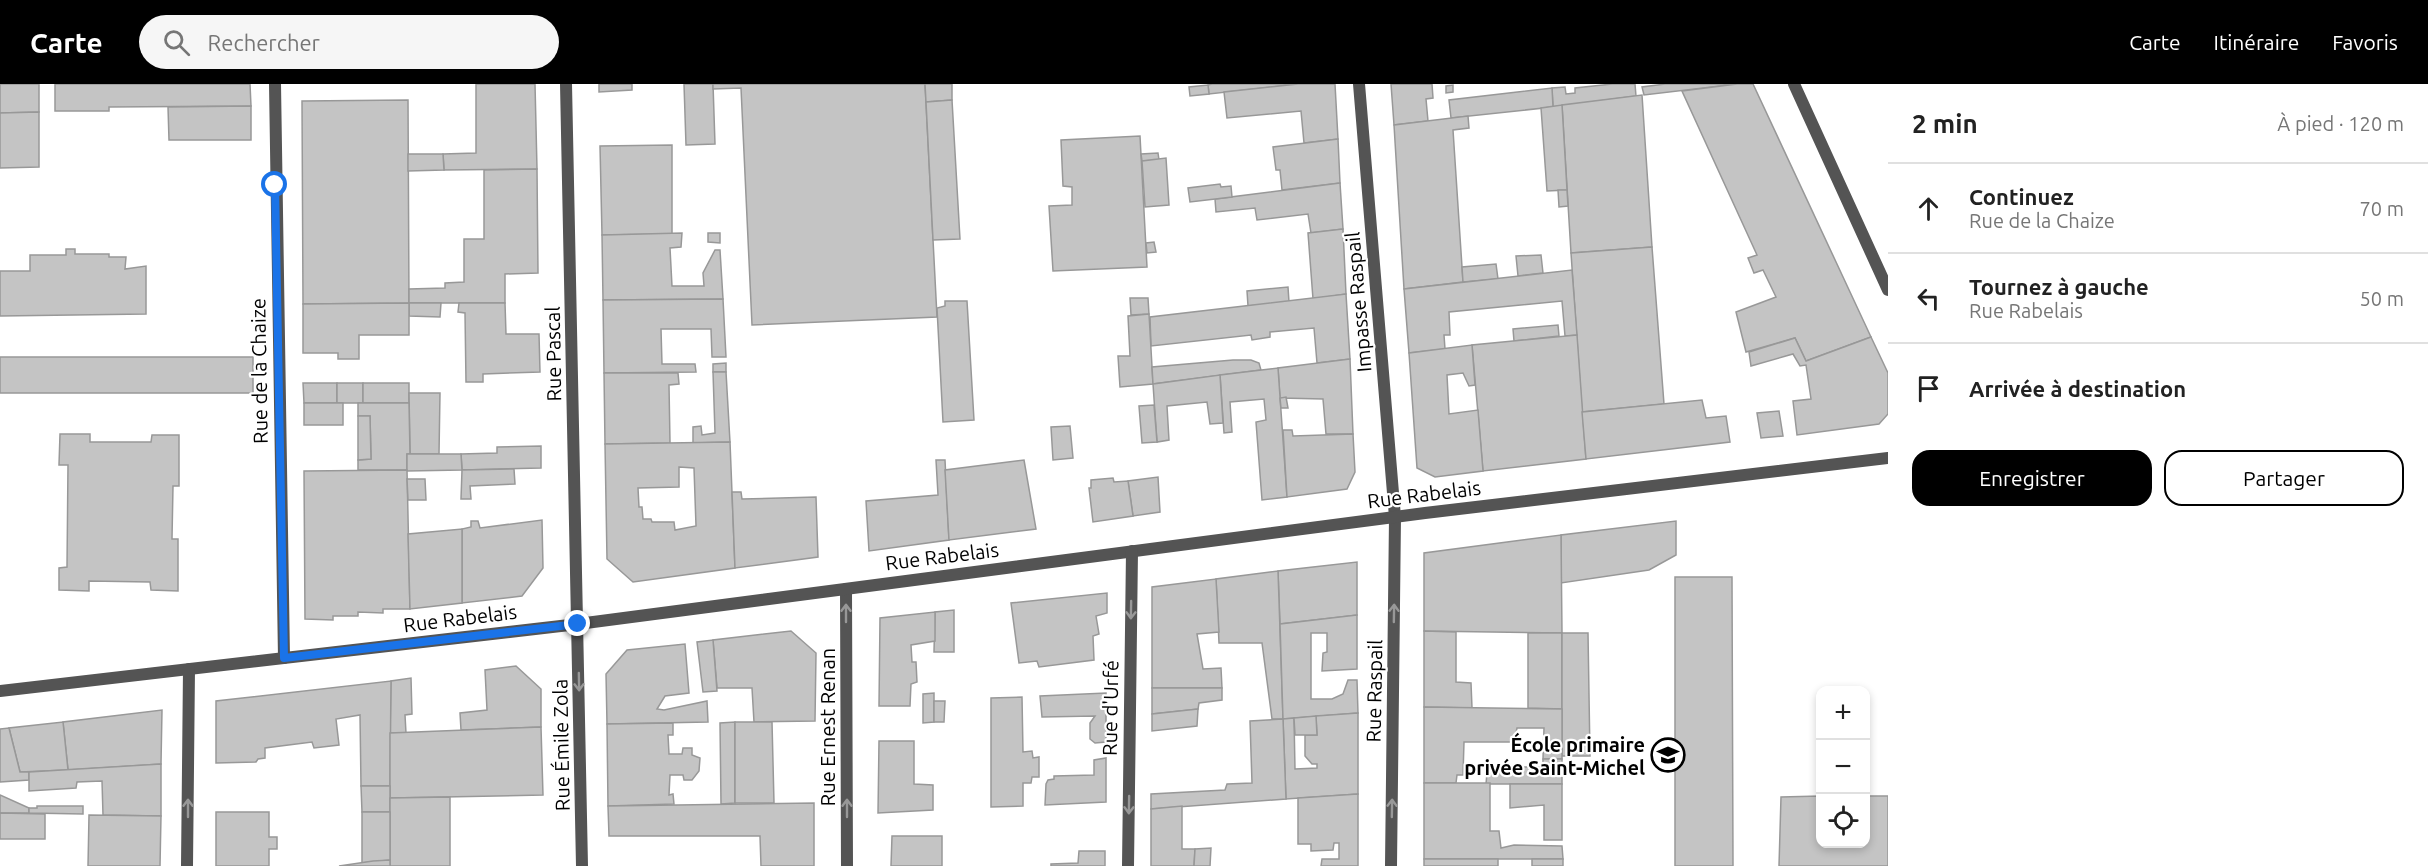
<!DOCTYPE html>
<html lang="fr">
<head>
<meta charset="utf-8">
<style>
  body { margin:0; font-family:Ubuntu,sans-serif; background:#f6f6f6; color:#222 }
  .controls { position:absolute; right:18px; bottom:18px; display:grid; overflow:hidden; border-radius:12px; box-shadow:0 3px 9px #0003 }
  .controls button { width:54px; height:54px; display:grid; place-items:center; padding:0; border:0; border-bottom:2px solid #e0e0e0; background:#fff; color:#222; font:30px sans-serif }
  .stop { position:absolute; width:18px; height:18px; margin:-14px; border:4px solid #1a73e8; border-radius:50%; background:#fff }
  .stop.end { background:#1a73e8; border-color:#fff; box-shadow:0 2px 6px #0008 }
  .list { margin:0; padding:0; list-style:none }
  h2 { display:flex; justify-content:space-between; align-items:center; height:78px; margin:0; padding:0 24px; font-size:26px }
  h2 small { font-size:20px; font-weight:400; color:#767676 }
  .list li { display:grid; grid-template-columns:39px 1fr auto; gap:18px; align-items:center; box-sizing:border-box; height:90px; padding:0 24px; border-top:2px solid #e0e0e0 }
  .list b { display:block; font-size:22px; white-space:nowrap }
  .list p { margin:0; font-size:20px; white-space:nowrap; color:#767676 }
  .list em { font-size:20px; font-style:normal; color:#767676 }
  .actions { display:flex; gap:12px; padding:18px 24px }
  .actions a { flex:1; padding:14px 0; border:2px solid #000; border-radius:18px; text-align:center; font-size:21px; color:#000 }
  .actions .main { background:#000; color:#fff }
  .icon { flex:none; width:33px; height:33px; fill:none; stroke:currentColor; stroke-width:2; stroke-linecap:round; stroke-linejoin:round }
  .map { position:relative; flex:none; width:1888px; height:782px; overflow:hidden }
  header { display:flex; align-items:center; gap:36px; box-sizing:border-box; height:84px; padding:0 30px; background:#000; color:#fff }
  header strong { font-size:28px }
  nav { display:flex; gap:33px; margin-inline-start:auto; font-size:21px }
  .search { width:420px; height:54px; background:#f6f6f6; display:flex; align-items:center; gap:15px; box-sizing:border-box; padding:0 21px; border-radius:33px; color:#767676; font-size:22px }
  main { display:flex }
  aside { flex:1; background:#fff }
  .map>svg:first-child { display:block }
  .building { fill:#c4c4c4; stroke:#989898; stroke-width:1.5; fill-rule:evenodd }
  .lines { fill:none; stroke-linecap:round; stroke-linejoin:round }
  .street { stroke:#545454; stroke-width:12 }
  .oneway { stroke:#989898 }
  .route { stroke:#1a73e8; stroke-width:8 }
  .labels { text-anchor:middle; dominant-baseline:central; stroke-width:4.5; stroke-linejoin:round; paint-order:stroke }
  .street-label { font-size:20px; fill:#000; stroke:#fff }
  .poi-label { font-size:20px; font-weight:bold; fill:#000; stroke:#fff; text-anchor:end }
</style>
</head>
<body>
<header>
<strong>Carte</strong>
<div class="search"><svg class="icon" aria-label="search" viewBox="0 0 24 24"><circle cx="10" cy="10" r="6"/><path d="M15 15l6 6"/></svg>Rechercher</div>
<nav><a>Carte</a><a>Itinéraire</a><a>Favoris</a></nav>
</header>
<main>
<div class="map">
<svg width="1888" height="782" viewBox="0 0 1888 782">
  <rect width="100%" height="100%" fill="#fff"/>
  <g class="building">
    <polygon points="0,0 39,0 39,28 0,29"/>
    <polygon points="55,0 250,0 251,22 109,23 109,27 55,27"/>
    <polygon points="476,0 535,0 537,85 444,86 443,70 476,69"/>
    <polygon points="599,0 632,0 632,6 599,8"/>
    <polygon points="684,0 713,0 715,60 686,61"/>
    <polygon points="713,0 925,0 937,233 752,241 741,4 713,5"/>
    <polygon points="925,0 952,0 952,16 926,18"/>
    <polygon points="1212,0 1298,0 1209,10 1208,1"/>
    <polygon points="1298,0 1335,0 1338,55 1304,59 1301,27 1227,34 1224,8"/>
    <polygon points="1391,0 1432,0 1433,14 1426,15 1428,37 1394,41"/>
    <polygon points="1612,0 1635,0 1636,12 1553,23 1552,4 1565,3 1566,10 1575,9 1575,4"/>
    <polygon points="1665,0 1737,0 1644,11 1642,3"/>
    <polygon points="1737,0 1753,0 1871,253 1806,277 1795,254 1746,268 1736,228 1776,213 1763,186 1754,189 1748,174 1757,171 1682,7"/>
    <polygon points="1208,1 1209,10 1190,12 1189,3"/>
    <polygon points="1453,1 1453,8 1446,9 1446,2"/>
    <polygon points="1552,4 1553,23 1451,34 1449,16"/>
    <polygon points="1642,11 1652,163 1571,169 1562,21"/>
    <polygon points="408,16 409,219 303,220 302,17"/>
    <polygon points="952,16 960,155 933,156 926,18"/>
    <polygon points="1562,21 1567,106 1547,107 1541,24"/>
    <polygon points="251,22 251,56 169,56 168,23"/>
    <polygon points="39,28 39,83 0,84 0,29"/>
    <polygon points="1468,32 1469,44 1453,46 1463,198 1404,205 1394,41"/>
    <polygon points="1140,52 1147,183 1053,187 1049,122 1072,121 1072,103 1063,102 1061,56"/>
    <polygon points="1338,55 1340,99 1282,106 1280,86 1276,86 1273,63"/>
    <polygon points="672,61 672,150 602,151 600,62"/>
    <polygon points="1158,69 1159,76 1142,77 1141,70"/>
    <polygon points="408,70 443,70 444,86 408,87"/>
    <polygon points="1166,74 1169,121 1145,123 1142,77"/>
    <polygon points="537,85 538,189 505,190 505,219 409,219 409,205 445,204 445,199 464,198 464,155 484,155 484,86"/>
    <polygon points="1340,99 1343,145 1311,149 1308,130 1257,136 1255,124 1216,128 1215,115"/>
    <polygon points="1220,100 1221,103 1231,102 1232,113 1190,118 1188,104"/>
    <polygon points="1558,106 1567,106 1568,122 1559,123"/>
    <polygon points="1343,145 1346,210 1313,215 1308,149"/>
    <polygon points="682,149 681,163 670,164 672,202 704,202 703,189 715,166 720,166 723,215 603,216 602,151"/>
    <polygon points="708,149 720,149 720,159 708,158"/>
    <polygon points="1154,158 1156,168 1147,169 1146,159"/>
    <polygon points="1652,163 1664,320 1582,328 1571,169"/>
    <polygon points="66,165 75,165 75,170 109,170 109,173 126,173 125,185 146,182 146,230 0,232 0,187 30,187 30,171 66,171"/>
    <polygon points="1541,171 1543,189 1518,192 1516,172"/>
    <polygon points="1496,180 1498,195 1463,198 1462,183"/>
    <polygon points="1572,186 1577,251 1565,252 1562,217 1449,228 1450,251 1444,251 1445,265 1409,269 1404,205"/>
    <polygon points="1288,203 1289,218 1248,222 1247,207"/>
    <polygon points="1346,210 1350,275 1317,279 1314,244 1270,248 1270,253 1252,256 1251,251 1151,262 1150,233"/>
    <polygon points="1130,214 1148,214 1149,230 1131,231"/>
    <polygon points="723,215 726,273 712,273 711,245 661,245 662,280 695,280 696,288 604,289 603,216"/>
    <polygon points="945,217 967,217 974,336 943,338 937,224 945,222"/>
    <polygon points="409,219 441,219 440,233 409,232"/>
    <polygon points="409,219 409,251 359,251 359,275 338,275 338,269 303,269 303,220"/>
    <polygon points="459,219 505,219 506,250 539,250 540,288 483,290 483,298 466,298 465,229 458,228"/>
    <polygon points="1149,230 1153,300 1120,303 1118,272 1130,272 1128,232"/>
    <polygon points="1558,241 1559,252 1514,257 1513,245"/>
    <polygon points="1577,251 1586,375 1483,387 1472,261"/>
    <polygon points="1871,253 1888,289 1888,330 1879,340 1797,351 1793,317 1811,315 1806,281 1800,282 1793,270 1751,282 1749,268 1795,254 1806,277"/>
    <polygon points="1472,261 1475,301 1469,302 1463,289 1447,291 1449,330 1478,326 1483,387 1435,393 1417,384 1409,269"/>
    <rect x="0" y="273" width="253" height="36"/>
    <polygon points="1350,275 1353,350 1326,350 1323,315 1280,314 1278,284"/>
    <polygon points="1233,276 1251,276 1259,279 1261,286 1153,300 1152,283"/>
    <polygon points="726,279 726,288 713,288 713,280"/>
    <polygon points="1278,284 1287,413 1262,416 1256,338 1266,336 1264,315 1230,318 1232,348 1224,349 1220,291"/>
    <polygon points="713,288 726,288 730,358 693,359 693,343 701,342 702,351 715,349"/>
    <polygon points="604,289 678,289 679,300 669,301 670,359 605,360"/>
    <polygon points="1220,291 1223,339 1210,340 1207,318 1167,322 1169,356 1157,358 1153,300"/>
    <polygon points="303,299 337,299 337,319 304,319"/>
    <rect x="337" y="299" width="26" height="20"/>
    <rect x="363" y="299" width="46" height="20"/>
    <polygon points="409,309 440,309 439,370 410,370"/>
    <polygon points="1286,313 1288,324 1281,324 1280,314"/>
    <polygon points="1702,316 1706,334 1726,332 1730,358 1586,375 1582,328"/>
    <rect x="304" y="319" width="39" height="22"/>
    <polygon points="358,319 409,319 410,370 407,370 407,386 358,386 358,376 371,375 370,332 358,332"/>
    <polygon points="1154,321 1157,358 1142,359 1139,322"/>
    <polygon points="1779,327 1783,352 1761,354 1757,329"/>
    <polygon points="358,332 370,332 371,375 358,376"/>
    <polygon points="1070,342 1073,374 1053,376 1051,343"/>
    <polygon points="1283,346 1292,346 1293,352 1353,350 1355,388 1347,405 1287,413"/>
    <polygon points="60,350 90,350 90,358 151,358 152,351 179,351 179,402 173,402 172,455 178,455 178,507 151,506 150,498 89,497 89,507 59,506 59,484 67,483 68,381 59,381"/>
    <path d="M 730,358 L 735,484 L 633,498 L 607,475 L 605,360 ZM 679,383 L 694,384 L 696,442 L 675,446 L 674,438 L 652,438 L 651,435 L 643,435 L 642,423 L 639,423 L 638,404 L 679,403 Z"/>
    <polygon points="541,362 541,384 462,386 461,370 497,369 497,363"/>
    <polygon points="407,370 461,370 462,386 407,387"/>
    <polygon points="936,376 945,376 949,456 869,467 866,417 938,411"/>
    <polygon points="1024,376 1036,445 949,456 945,386"/>
    <polygon points="514,385 515,400 470,402 471,415 461,415 462,386"/>
    <polygon points="407,386 410,525 383,525 383,529 358,528 358,532 333,532 333,536 305,535 304,387"/>
    <polygon points="1158,393 1160,428 1133,432 1128,397"/>
    <polygon points="1113,394 1114,398 1128,397 1133,432 1093,438 1089,404 1091,404 1091,396"/>
    <polygon points="407,395 425,395 426,416 408,416"/>
    <polygon points="732,408 741,408 742,415 816,413 818,473 735,484"/>
    <polygon points="542,436 543,484 522,512 462,519 462,445 471,443 471,437 478,437 480,444"/>
    <polygon points="1676,437 1676,471 1649,486 1561,499 1561,451"/>
    <polygon points="462,445 462,519 410,525 408,450"/>
    <polygon points="1561,451 1562,549 1424,547 1424,469"/>
    <polygon points="1357,478 1357,531 1280,540 1278,487"/>
    <polygon points="1278,487 1283,635 1272,635 1262,559 1219,559 1216,495"/>
    <polygon points="1675,493 1732,493 1733,782 1675,782"/>
    <polygon points="1216,495 1219,548 1197,550 1203,585 1221,584 1222,604 1152,604 1152,503"/>
    <polygon points="1107,509 1107,529 1096,532 1099,550 1093,552 1094,576 1039,583 1037,577 1019,579 1011,519"/>
    <polygon points="954,526 954,568 934,568 935,528"/>
    <polygon points="935,528 935,557 911,561 912,578 916,578 917,598 911,600 910,622 879,622 880,534"/>
    <polygon points="1357,531 1357,585 1322,587 1323,569 1327,568 1327,549 1311,549 1311,615 1332,615 1343,610 1348,596 1357,596 1358,629 1283,635 1280,540"/>
    <polygon points="791,547 816,569 815,637 754,638 752,604 717,604 713,556"/>
    <polygon points="1424,547 1456,548 1456,598 1471,599 1472,624 1424,623"/>
    <polygon points="1528,549 1562,549 1562,625 1528,624"/>
    <polygon points="1562,549 1588,549 1590,672 1562,672"/>
    <polygon points="713,556 717,607 703,608 697,558"/>
    <polygon points="685,560 689,609 665,612 657,625 664,626 707,617 708,638 607,640 606,590 627,566"/>
    <polygon points="516,582 541,605 541,643 461,646 460,629 487,626 485,586"/>
    <polygon points="411,594 412,630 405,631 406,649 390,649 391,597"/>
    <polygon points="391,597 390,702 361,702 360,631 336,635 339,661 314,664 312,658 265,664 265,674 258,675 256,678 216,679 216,617"/>
    <polygon points="1152,604 1222,604 1222,616 1199,619 1198,625 1152,630"/>
    <polygon points="934,609 934,638 923,639 923,610"/>
    <polygon points="1106,609 1106,658 1095,659 1090,655 1090,639 1095,632 1042,633 1040,612"/>
    <polygon points="1022,613 1023,668 1032,667 1033,674 1039,673 1039,693 1032,693 1031,699 1023,699 1023,722 991,723 991,614"/>
    <polygon points="934,617 945,617 944,638 934,638"/>
    <polygon points="1424,623 1562,625 1562,675 1543,675 1544,644 1517,644 1514,658 1464,658 1463,691 1457,691 1456,699 1424,699"/>
    <polygon points="1198,625 1197,642 1152,647 1152,630"/>
    <polygon points="162,626 161,680 68,686 63,638"/>
    <polygon points="1358,629 1358,710 1286,715 1283,635 1294,634 1295,685 1317,684 1317,680 1312,680 1305,672 1305,651 1317,651 1316,632"/>
    <polygon points="1316,632 1317,651 1295,651 1294,634"/>
    <polygon points="1283,635 1286,715 1151,725 1151,710 1225,706 1227,700 1252,699 1250,637"/>
    <polygon points="63,638 68,686 20,688 9,644"/>
    <polygon points="735,638 735,719 721,720 720,639"/>
    <polygon points="735,638 772,638 774,719 735,719"/>
    <polygon points="673,639 673,651 668,651 669,670 682,670 683,664 692,664 692,671 700,674 699,687 692,696 684,696 683,691 670,691 669,711 673,710 674,720 608,722 607,640"/>
    <polygon points="541,643 543,711 390,714 390,649"/>
    <polygon points="9,644 20,688 29,688 29,696 0,698 0,645"/>
    <polygon points="879,657 914,657 914,700 933,701 933,726 878,729"/>
    <polygon points="1106,674 1106,718 1045,721 1046,700 1048,696 1054,695 1054,692 1094,691 1094,676"/>
    <polygon points="1543,675 1562,675 1562,683 1543,682"/>
    <polygon points="161,680 161,732 103,731 102,697 77,698 76,704 29,707 29,688"/>
    <polygon points="1497,683 1562,683 1562,700 1486,700 1487,689 1496,689"/>
    <polygon points="1424,699 1490,699 1490,747 1499,747 1501,764 1514,761 1562,762 1563,775 1424,775"/>
    <polygon points="1510,700 1562,700 1562,756 1544,756 1544,721 1510,724"/>
    <polygon points="361,702 390,702 390,728 362,728"/>
    <polygon points="1358,710 1358,782 1321,782 1322,775 1339,775 1339,759 1334,759 1333,766 1311,767 1311,760 1298,760 1298,714"/>
    <polygon points="0,711 29,724 29,729 0,729"/>
    <polygon points="1820,712 1820,760 1866,760 1866,712 1888,712 1888,782 1779,782 1781,713"/>
    <polygon points="450,713 450,782 390,782 390,714"/>
    <polygon points="814,719 814,782 761,782 760,752 609,752 608,722"/>
    <polygon points="37,722 83,722 83,730 29,729 29,724 37,724"/>
    <polygon points="1182,722 1182,765 1195,765 1194,782 1151,782 1151,725"/>
    <polygon points="216,728 269,728 269,753 277,753 277,765 269,765 269,782 216,782"/>
    <polygon points="362,728 390,728 390,776 362,779"/>
    <polygon points="0,729 45,730 45,755 0,755"/>
    <polygon points="89,731 161,732 160,782 88,782"/>
    <polygon points="892,752 942,752 942,782 891,782"/>
    <polygon points="1211,764 1210,782 1194,782 1195,765"/>
    <polygon points="1079,767 1105,767 1105,782 1051,782 1051,780 1078,779"/>
    <rect x="1424" y="775" width="74" height="7"/>
    <rect x="1532" y="775" width="31" height="7"/>
    <polygon points="390,776 390,782 339,782 373,777"/>
  </g>
  <g class="lines">
    <g class="street">
      <polyline points="275,0 284,574"/>
      <polyline points="566,0 582,782"/>
      <polyline points="1359,0 1395,433 1391,782"/>
      <polyline points="1794,0 1888,206"/>
      <polyline points="846,505 847,782"/>
      <polyline points="0,607 578,540 1425,429 1888,374"/>
      <polyline points="187,782 189,585"/>
      <polyline points="1128,782 1132,467"/>
    </g>
  </g>
  <defs><path id="oneway-shaft" d="M-6 0H5M1.5-3L5.5 0L1.5 3" fill="none" stroke-width="1.6" stroke-linecap="round" stroke-linejoin="round" transform="scale(1.5)"/></defs>
  <g class="oneway">
    <use href="#oneway-shaft" transform="translate(1131 526) rotate(91)"/>
    <use href="#oneway-shaft" transform="translate(846 529) rotate(-90)"/>
    <use href="#oneway-shaft" transform="translate(1394 529) rotate(-89)"/>
    <use href="#oneway-shaft" transform="translate(579 598) rotate(89)"/>
    <use href="#oneway-shaft" transform="translate(1129 721) rotate(91)"/>
    <use href="#oneway-shaft" transform="translate(188 724) rotate(-90)"/>
    <use href="#oneway-shaft" transform="translate(847 724) rotate(-90)"/>
    <use href="#oneway-shaft" transform="translate(1392 724) rotate(-89)"/>
  </g>
  <g class="lines">
    <polyline class="route" points="275,101 284,574 578,540"/>
  </g>
  <defs>
    <g id="school-ring" transform="scale(1.725)"><circle r="9.5" fill="#fff" stroke="#000" stroke-width="1.5"/><path d="M0-5L7-2L0 1L-7-2ZM-4 1L0 2.5L4 1V4Q0 6-4 4Z" fill="#000"/></g>
  </defs>
  <g fill-rule="evenodd">
    <use href="#school-ring" x="1668" y="671"/>
  </g>
  <g class="labels">
    <g class="street-label">
      <text transform="translate(1358 218) rotate(-95)">Impasse Raspail</text>
      <text transform="translate(553 270) rotate(-91)">Rue Pascal</text>
      <text transform="translate(259 287) rotate(-91)">Rue de la Chaize</text>
      <text transform="translate(1424 410) rotate(-7)">Rue Rabelais</text>
      <text transform="translate(942 472) rotate(-7)">Rue Rabelais</text>
      <text transform="translate(460 534) rotate(-7)">Rue Rabelais</text>
      <text transform="translate(1374 607) rotate(-89)">Rue Raspail</text>
      <text transform="translate(1110 624) rotate(-89)">Rue d'Urfé</text>
      <text transform="translate(827 643) rotate(-90)">Rue Ernest Renan</text>
      <text transform="translate(561 661) rotate(-91)">Rue Émile Zola</text>
    </g>
    <g class="poi-label">
      <text x="1645" y="660">École primaire<tspan x="1645" dy="23">privée Saint-Michel</tspan></text>
    </g>
  </g>
</svg>
<div class="controls">
<button>+</button>
<button>−</button>
<button><svg class="icon" aria-label="locate" viewBox="0 0 24 24"><circle cx="12" cy="12" r="6"/><path d="M12 2v4M12 18v4M2 12h4M18 12h4"/></svg></button>
</div>
<div class="stop" style="left:275px;top:101px"></div>
<div class="stop end" style="left:578px;top:540px"></div>
</div>
<aside>
<h2>2 min<small>À pied · 120 m</small></h2>
<ul class="list">
<li><svg class="icon" aria-label="ahead" viewBox="0 0 24 24"><path d="M12 20V5M6 11l6-6 6 6"/></svg><div><b>Continuez</b><p>Rue de la Chaize</p></div><em>70 m</em></li>
<li><svg class="icon" aria-label="left" viewBox="0 0 24 24"><path d="M17 20v-9H6M10 6l-5 5 5 5"/></svg><div><b>Tournez à gauche</b><p>Rue Rabelais</p></div><em>50 m</em></li>
<li><svg class="icon" aria-label="arrive" viewBox="0 0 24 24"><path d="M6 21V4h12l-3 4 3 4H6"/></svg><div><b>Arrivée à destination</b></div></li>
</ul>
<div class="actions"><a class="main">Enregistrer</a><a>Partager</a></div>
</aside>
</main>
</body>
</html>
